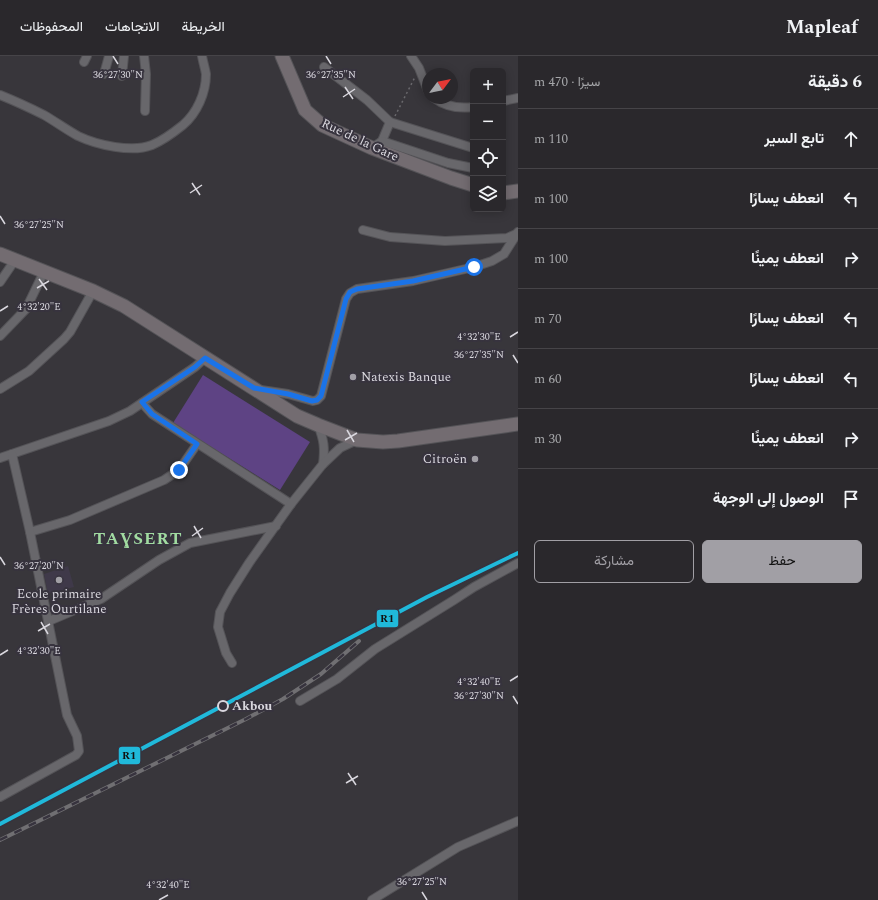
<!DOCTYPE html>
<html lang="ar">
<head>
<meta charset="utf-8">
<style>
  body { margin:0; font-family:Spectral,Vazirmatn,serif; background:#363438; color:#f1f3f6; direction:rtl }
  .controls { position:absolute; right:12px; top:12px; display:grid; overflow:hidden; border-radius:6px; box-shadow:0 2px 10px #0003 }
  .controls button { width:36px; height:36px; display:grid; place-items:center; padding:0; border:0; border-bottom:1px solid #464448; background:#2a282c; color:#f1f3f6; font:20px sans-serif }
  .compass { position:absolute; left:422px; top:12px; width:36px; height:36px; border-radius:50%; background:#2a282c; box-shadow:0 2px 10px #0003; rotate:58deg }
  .stop { position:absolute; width:12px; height:12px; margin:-9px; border:3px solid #1a73e8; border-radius:50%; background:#fff }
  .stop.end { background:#1a73e8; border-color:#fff; box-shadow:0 1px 4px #0008 }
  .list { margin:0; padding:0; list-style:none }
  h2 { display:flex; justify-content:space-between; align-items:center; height:52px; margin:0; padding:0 16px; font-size:17px }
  h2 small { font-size:13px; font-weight:400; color:#a5a6a9 }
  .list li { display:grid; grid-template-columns:26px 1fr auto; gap:12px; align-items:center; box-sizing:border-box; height:60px; padding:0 16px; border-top:1px solid #464448 }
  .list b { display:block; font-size:15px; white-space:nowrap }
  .list em { font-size:13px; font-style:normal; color:#a5a6a9 }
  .actions { display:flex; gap:8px; padding:12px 16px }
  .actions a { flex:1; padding:9px 0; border:1px solid #a19fa5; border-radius:6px; text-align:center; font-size:14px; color:#a19fa5 }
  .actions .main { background:#a19fa5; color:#111 }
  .icon { flex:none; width:22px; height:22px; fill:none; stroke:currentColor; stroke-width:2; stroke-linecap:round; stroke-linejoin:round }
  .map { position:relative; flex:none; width:518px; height:844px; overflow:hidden; direction:ltr }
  header { display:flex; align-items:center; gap:24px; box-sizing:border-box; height:56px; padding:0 20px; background:#2a282c; border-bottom:1px solid #464448 }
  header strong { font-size:19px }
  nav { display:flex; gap:22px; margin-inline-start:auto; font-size:14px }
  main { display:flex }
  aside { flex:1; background:#2a282c }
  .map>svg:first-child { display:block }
  .built { fill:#3f3949 }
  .green { fill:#5e4384 }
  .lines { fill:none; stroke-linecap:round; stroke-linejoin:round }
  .street-casing { stroke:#545357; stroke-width:10 }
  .primary-casing { stroke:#545357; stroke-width:15 }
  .path { stroke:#6a696d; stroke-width:1.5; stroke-dasharray:2 3; stroke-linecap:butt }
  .street { stroke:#68676b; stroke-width:8 }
  .primary { stroke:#736c71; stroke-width:13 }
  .rail-casing { stroke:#706f72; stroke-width:4 }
  .rail { stroke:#37333e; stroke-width:2.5; stroke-dasharray:8; stroke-linecap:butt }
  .rail-1-casing { stroke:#37333e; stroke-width:7 }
  .rail-1 { stroke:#20b9da; stroke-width:4 }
  .route { stroke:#1a73e8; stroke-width:5 }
  .ticks { fill:none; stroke:#d9d7de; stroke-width:1.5 }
  .poi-dot { fill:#a19fa5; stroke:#37333e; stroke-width:1.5 }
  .stop-dot { fill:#37333e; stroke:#d9d7de; stroke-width:2 }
  .labels { text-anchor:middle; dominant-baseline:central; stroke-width:4; stroke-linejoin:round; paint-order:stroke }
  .street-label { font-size:13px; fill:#d9d7de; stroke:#37333e }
  .poi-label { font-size:13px; fill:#d9d7de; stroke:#37333e; text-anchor:start }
  .stop-label { font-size:13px; font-weight:bold; fill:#d9d7de; stroke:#37333e; text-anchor:start }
  .district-label { font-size:17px; font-weight:bold; letter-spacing:1px; fill:#a1dba1; stroke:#37333e }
  .ticks-label { font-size:10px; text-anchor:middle; fill:#d9d7de; stroke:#37333e; stroke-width:4; stroke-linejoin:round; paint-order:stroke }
  .line-badge { stroke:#37333e; stroke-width:1.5 }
  .pale-badge-label { font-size:11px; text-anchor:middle; font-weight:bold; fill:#111 }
</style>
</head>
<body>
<header>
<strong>Mapleaf</strong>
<nav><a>الخريطة</a><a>الاتجاهات</a><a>المحفوظات</a></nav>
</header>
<main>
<aside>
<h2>6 دقيقة<small>سيرًا · 470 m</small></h2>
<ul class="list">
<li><svg class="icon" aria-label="ahead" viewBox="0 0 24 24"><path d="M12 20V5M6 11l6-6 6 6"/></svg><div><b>تابع السير</b></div><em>110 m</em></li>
<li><svg class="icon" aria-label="left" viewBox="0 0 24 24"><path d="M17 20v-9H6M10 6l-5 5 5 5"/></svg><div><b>انعطف يسارًا</b></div><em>100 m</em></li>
<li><svg class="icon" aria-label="right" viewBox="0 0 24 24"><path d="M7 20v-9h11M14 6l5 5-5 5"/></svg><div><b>انعطف يمينًا</b></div><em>100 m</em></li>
<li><svg class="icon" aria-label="left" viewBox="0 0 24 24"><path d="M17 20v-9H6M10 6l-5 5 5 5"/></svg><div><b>انعطف يسارًا</b></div><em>70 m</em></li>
<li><svg class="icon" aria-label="left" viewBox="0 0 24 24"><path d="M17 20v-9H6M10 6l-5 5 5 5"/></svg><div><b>انعطف يسارًا</b></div><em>60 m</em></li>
<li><svg class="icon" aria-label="right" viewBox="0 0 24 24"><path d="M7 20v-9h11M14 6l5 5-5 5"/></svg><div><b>انعطف يمينًا</b></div><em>30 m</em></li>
<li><svg class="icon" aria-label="arrive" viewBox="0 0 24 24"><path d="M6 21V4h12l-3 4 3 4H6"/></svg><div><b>الوصول إلى الوجهة</b></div></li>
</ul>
<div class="actions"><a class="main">حفظ</a><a>مشاركة</a></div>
</aside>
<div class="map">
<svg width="518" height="844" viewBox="0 0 518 844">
  <rect width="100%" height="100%" fill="#38363b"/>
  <polygon class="built" points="68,510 74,531 48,538 44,518"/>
  <polygon class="green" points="203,319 310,386 280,434 173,367"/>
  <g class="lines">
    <g class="street-casing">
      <g id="street">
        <polyline points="144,0 146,18 145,55"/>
        <polyline points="411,0 419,12 428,35"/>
        <polyline points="84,6 87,0"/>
        <polyline points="324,11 367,44 390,66 382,85"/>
        <polyline points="104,18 109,0"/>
        <polyline points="122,20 124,0"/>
        <path d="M 0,39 C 15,45 30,52 44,59 C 56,66 67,74 78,80 C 97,89 132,97 152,89 C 164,84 173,77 183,69 C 197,57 206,37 206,18 C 205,12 203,6 202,0"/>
        <path d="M 434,42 C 446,51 458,53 473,51"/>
        <polyline points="503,45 518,42"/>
        <polyline points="390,66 473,92"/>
        <polyline points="372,92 382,85 448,107 473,112"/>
        <polyline points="363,174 390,181 445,185 507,182 516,178"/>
        <polyline points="0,226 15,204"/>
        <polyline points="0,280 26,253 41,222 43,215"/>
        <polyline points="0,333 29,315 64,283 70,276 93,235"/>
        <polyline points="261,334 288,338 313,345 317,344 321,340 346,243 350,237 357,233 413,225 474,211 492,205 504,198 518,176"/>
        <polyline points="142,347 152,358 291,448"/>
        <path d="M 318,369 C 324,384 325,392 323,408"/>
        <polyline points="0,402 109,365 130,355 195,311 205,302"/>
        <polyline points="30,476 70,464 164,424 179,414 197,388"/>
        <polyline points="49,565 101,543 159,504 190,487 276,470"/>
        <polyline points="232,607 226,597 218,571 220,556 230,537 249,507 291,448 323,408 340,392 357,384"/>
        <polyline points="300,645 337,623 375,593 454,544 474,531 518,507"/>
        <polyline points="0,741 76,699 79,695 77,680 67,659 30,476 12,398"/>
        <polyline points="372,844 458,791 518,765"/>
      </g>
    </g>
    <g class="primary-casing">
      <g id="primary">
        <polyline points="282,0 305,54 322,69 372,92 451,122 473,129"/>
        <polyline points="503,137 518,135"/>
        <polyline points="0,198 93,235 124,250 297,360 318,369 357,384 383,386 398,385 518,368"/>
      </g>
    </g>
    <polyline class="path" points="395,60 415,21"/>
    <use href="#street" class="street"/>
    <use href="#primary" class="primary"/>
    <g class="rail-casing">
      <polyline id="rail" points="0,784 246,663 283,643 321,618 359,585"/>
    </g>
    <use href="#rail" class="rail"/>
    <g class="rail-1-casing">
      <polyline id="rail-1" points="0,768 427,541 518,497"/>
    </g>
    <use href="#rail-1" class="rail-1"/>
  </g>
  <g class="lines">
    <polyline class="route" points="179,414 197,388 152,358 142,346 195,311 205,302 254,332 288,338 312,345 317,344 321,340 346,243 350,236 357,233 413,225 474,211"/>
  </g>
  <path class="ticks" d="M 113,0 L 118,8M 326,0 L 331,8M 345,31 L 353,43M 343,41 L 355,33M 192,127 L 200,139M 190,137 L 202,129M 0,160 L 5,168M 39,223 L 47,234M 37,232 L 49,225M 0,255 L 8,250M 510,281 L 518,276M 513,299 L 518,307M 347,374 L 354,386M 345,384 L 357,377M 194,470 L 201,482M 192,480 L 203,472M 0,501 L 5,509M 41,566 L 48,578M 38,575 L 50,568M 0,599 L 8,594M 510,625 L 518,620M 513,640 L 518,648M 348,717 L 356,729M 346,727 L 358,720M 422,836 L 427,844M 159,844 L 168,839"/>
  <g class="poi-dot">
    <circle cx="353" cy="321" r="4"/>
    <circle cx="475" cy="403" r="4"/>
    <circle cx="59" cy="524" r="4"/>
  </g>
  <circle class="stop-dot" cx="223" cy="650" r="5"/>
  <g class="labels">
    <g class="street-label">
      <text transform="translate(360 84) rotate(25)">Rue de la Gare</text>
    </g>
    <g class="poi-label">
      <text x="361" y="321">Natexis Banque</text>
      <text x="467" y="403" text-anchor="end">Citroën</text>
      <text x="59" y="538" text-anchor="middle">Ecole primaire<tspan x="59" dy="15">Frères Ourtilane</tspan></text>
    </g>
    <g class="stop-label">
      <text x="232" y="650">Akbou</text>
    </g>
    <g class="district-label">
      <text x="138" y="483">TAƔSERT</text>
    </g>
  </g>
  <g class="ticks-label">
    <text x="118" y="22">36°27'30"N</text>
    <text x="331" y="22">36°27'35"N</text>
    <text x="39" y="172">36°27'25"N</text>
    <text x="39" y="254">4°32'20"E</text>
    <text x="479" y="284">4°32'30"E</text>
    <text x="479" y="302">36°27'35"N</text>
    <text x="39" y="513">36°27'20"N</text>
    <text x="39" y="598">4°32'30"E</text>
    <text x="479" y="629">4°32'40"E</text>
    <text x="479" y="643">36°27'30"N</text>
    <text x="422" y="829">36°27'25"N</text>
    <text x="168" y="832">4°32'40"E</text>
  </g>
  <g class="line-badge">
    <rect x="376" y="553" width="23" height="19" rx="4" fill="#20b9da"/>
    <rect x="118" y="690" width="23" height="19" rx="4" fill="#20b9da"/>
  </g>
  <g class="pale-badge-label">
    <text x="387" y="566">R1</text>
    <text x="129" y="703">R1</text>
  </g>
</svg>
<div class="controls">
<button>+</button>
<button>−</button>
<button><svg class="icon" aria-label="locate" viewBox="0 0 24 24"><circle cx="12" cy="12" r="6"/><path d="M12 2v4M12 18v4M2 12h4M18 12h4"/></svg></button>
<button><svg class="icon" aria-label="layers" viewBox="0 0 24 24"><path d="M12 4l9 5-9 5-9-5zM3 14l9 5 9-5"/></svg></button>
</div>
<svg class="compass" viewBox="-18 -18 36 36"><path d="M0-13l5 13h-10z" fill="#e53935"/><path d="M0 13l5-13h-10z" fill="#a5a6a9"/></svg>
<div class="stop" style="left:474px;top:211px"></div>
<div class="stop end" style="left:179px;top:414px"></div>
</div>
</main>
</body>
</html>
